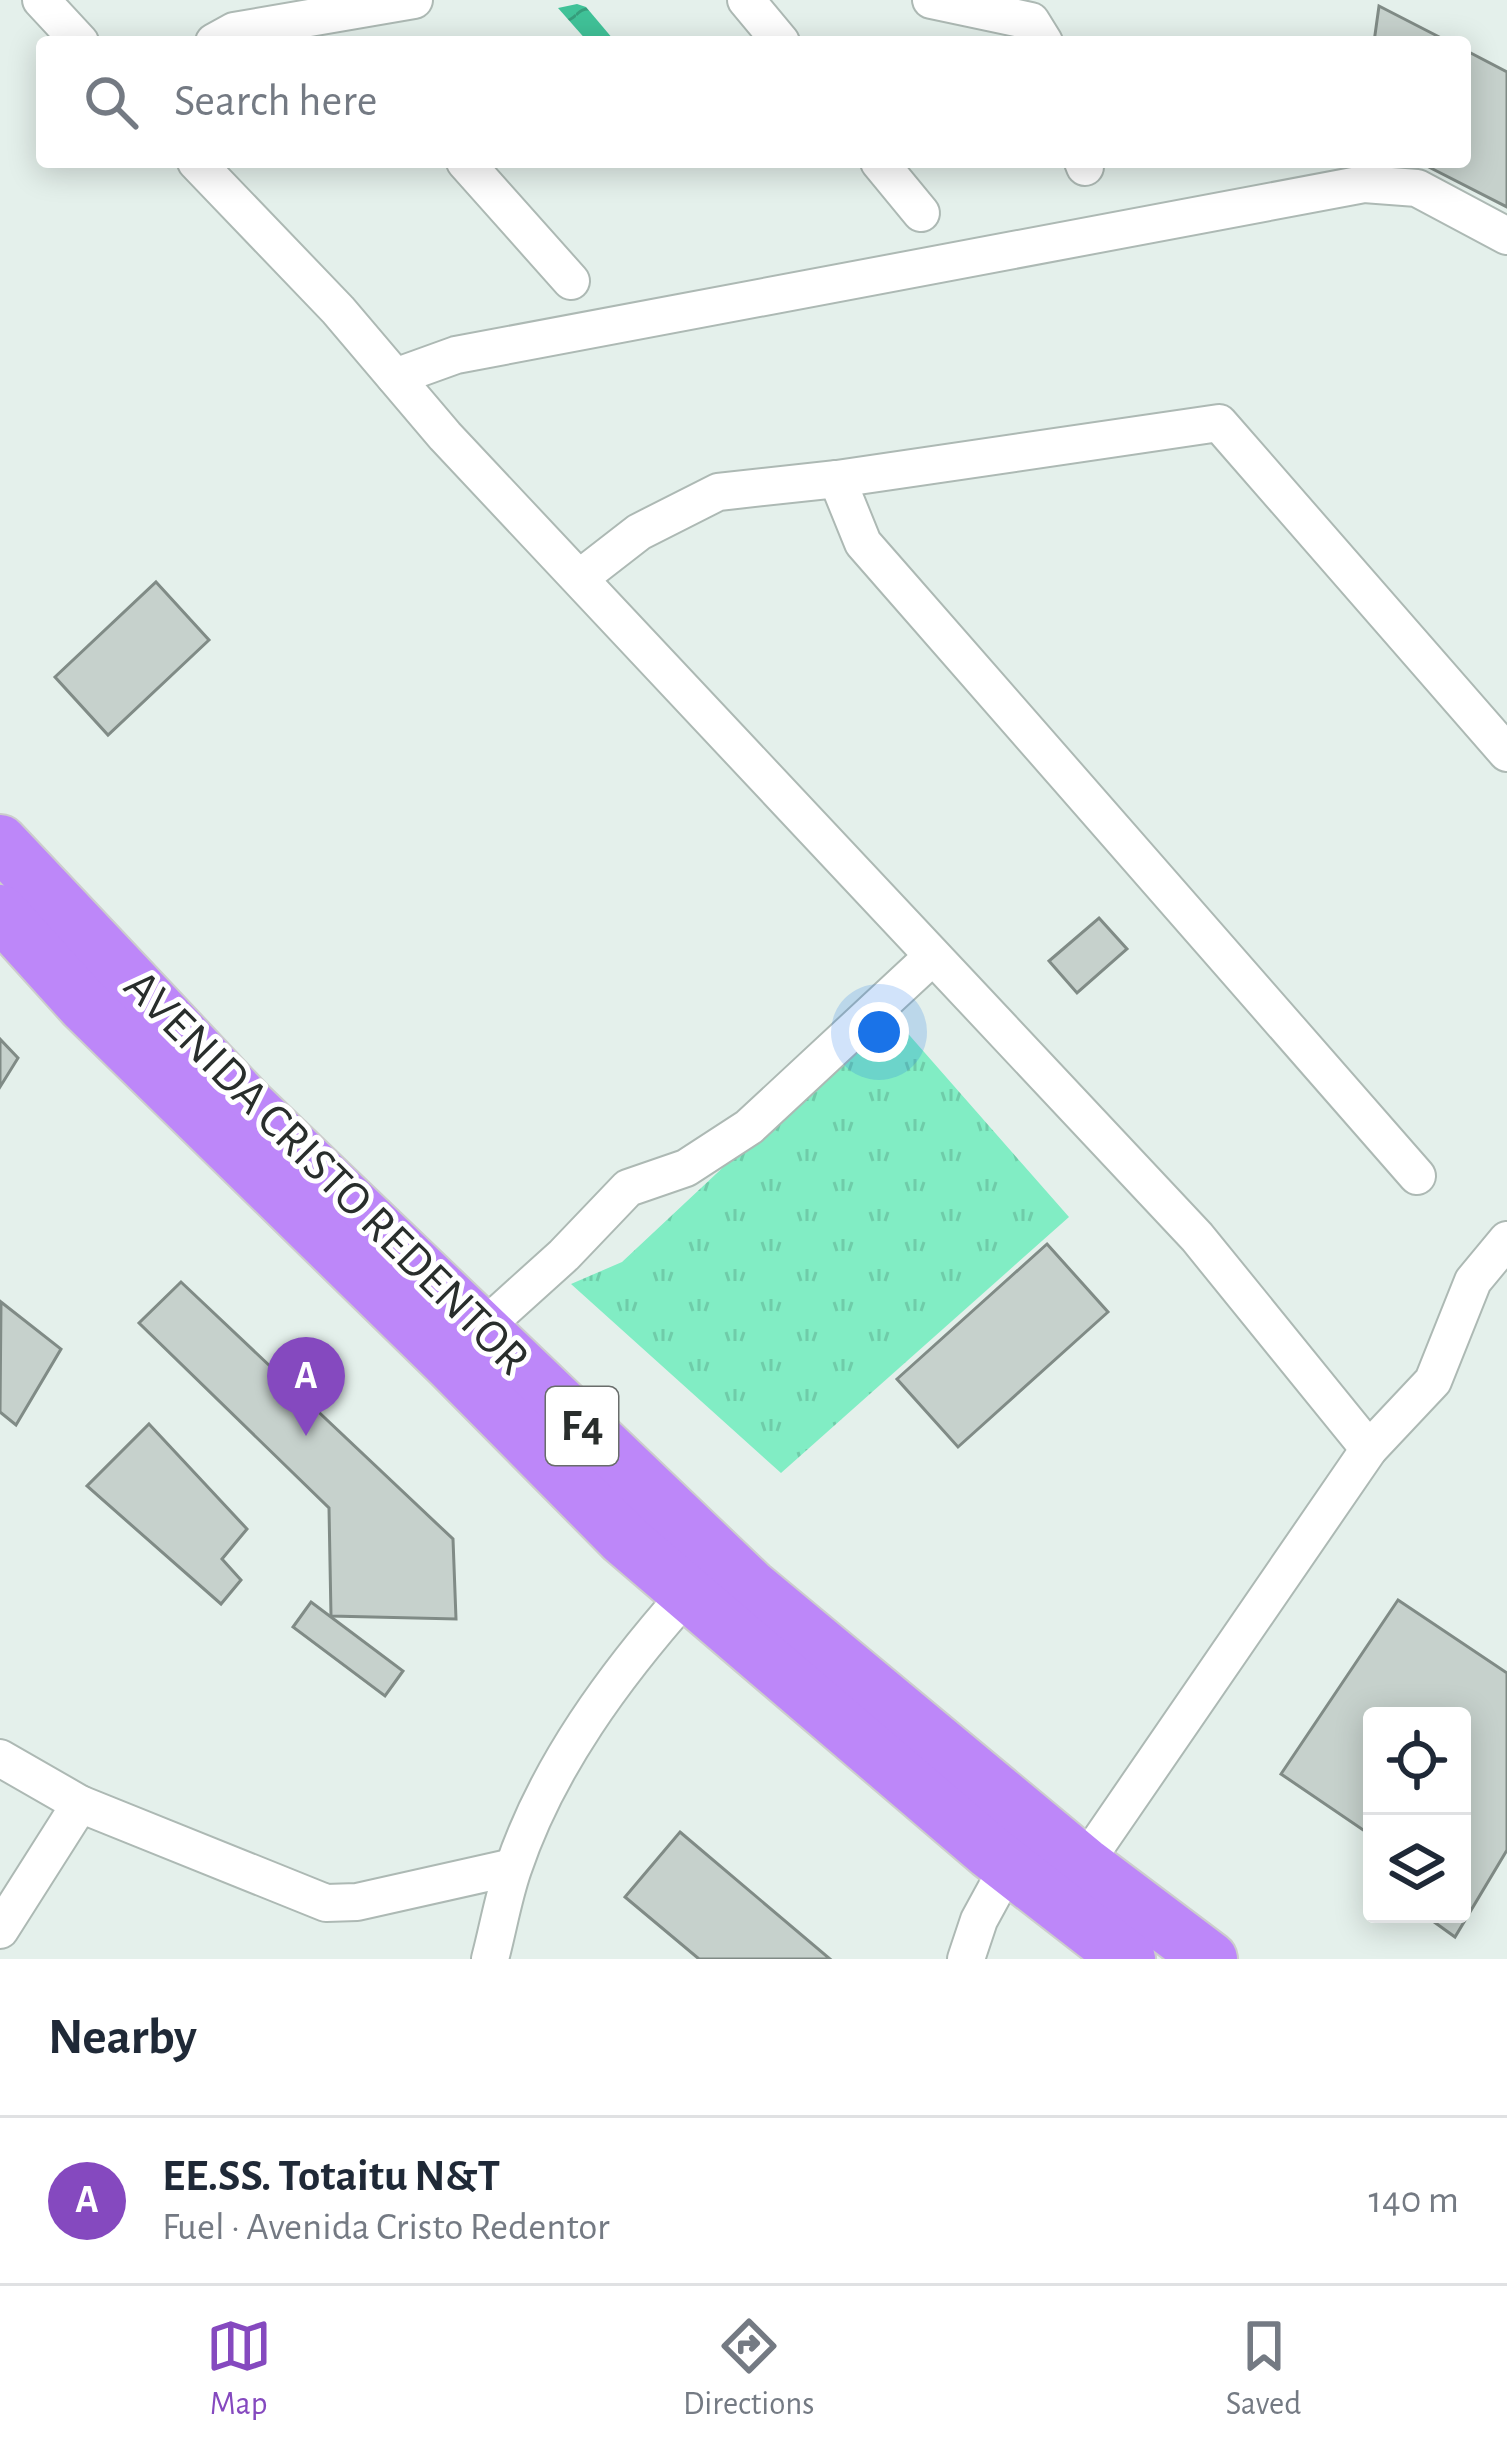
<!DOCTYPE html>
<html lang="en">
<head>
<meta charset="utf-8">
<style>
  body { margin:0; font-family:"Alegreya Sans",sans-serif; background:#f2f2f3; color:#1f2937 }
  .controls { position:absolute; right:36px; bottom:36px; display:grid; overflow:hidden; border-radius:12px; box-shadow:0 6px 30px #0003 }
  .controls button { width:108px; height:108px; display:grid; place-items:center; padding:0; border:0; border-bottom:3px solid #e0e1e3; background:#fff; color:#1f2937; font:60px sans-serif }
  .you { position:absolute; left:879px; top:1032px; width:42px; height:42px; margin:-30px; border:9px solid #fff; border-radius:50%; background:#1a73e8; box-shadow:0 0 0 18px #1a73e833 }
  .badge { display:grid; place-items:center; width:78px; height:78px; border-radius:50%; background:#8549bf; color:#fff; font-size:39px; font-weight:700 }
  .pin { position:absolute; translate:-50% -99px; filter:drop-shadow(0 3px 6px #0008) }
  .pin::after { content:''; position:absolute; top:63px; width:42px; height:36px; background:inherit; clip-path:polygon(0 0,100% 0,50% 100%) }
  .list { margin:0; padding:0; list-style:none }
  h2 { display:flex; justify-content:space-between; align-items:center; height:156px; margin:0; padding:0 48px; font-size:51px }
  h2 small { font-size:39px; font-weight:400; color:#747a83 }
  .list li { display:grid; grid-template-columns:78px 1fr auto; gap:36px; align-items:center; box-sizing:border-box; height:168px; padding:0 48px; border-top:3px solid #e0e1e3 }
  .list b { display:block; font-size:45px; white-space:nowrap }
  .list p { margin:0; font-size:39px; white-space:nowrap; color:#747a83 }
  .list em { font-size:39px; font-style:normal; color:#747a83 }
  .icon { flex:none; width:66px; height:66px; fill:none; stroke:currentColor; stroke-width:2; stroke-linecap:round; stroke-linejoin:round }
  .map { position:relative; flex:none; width:1507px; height:1959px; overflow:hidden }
  .search { position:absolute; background:#fff; box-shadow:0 6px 30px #0003; left:36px; right:36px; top:36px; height:132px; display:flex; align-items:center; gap:30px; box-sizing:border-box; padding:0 42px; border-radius:12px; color:#747a83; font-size:45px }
  .sheet { height:324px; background:#fff }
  nav { display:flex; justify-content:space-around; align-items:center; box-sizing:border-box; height:168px; border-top:3px solid #e0e1e3; background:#fff; font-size:33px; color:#747a83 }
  nav a { display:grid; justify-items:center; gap:6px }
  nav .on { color:#8549bf }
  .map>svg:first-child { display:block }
  .grass { fill:url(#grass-tufts) }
  .water { fill:url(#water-waves) }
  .building { fill:#c6d1cc; stroke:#808b86; stroke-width:3 }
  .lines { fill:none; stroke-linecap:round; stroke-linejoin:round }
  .minor-casing { stroke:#adb9b4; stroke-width:40 }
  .highway-casing { stroke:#cccdcc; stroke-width:58 }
  .minor { stroke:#fff; stroke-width:36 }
  .highway { stroke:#bd87f9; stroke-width:54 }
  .labels { text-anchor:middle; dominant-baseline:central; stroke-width:10; stroke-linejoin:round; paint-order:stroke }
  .shield { fill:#fff; stroke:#696d6b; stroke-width:3 }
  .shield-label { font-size:45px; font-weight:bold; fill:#292e2c }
  .street-label { font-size:48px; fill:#292e2c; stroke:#fff }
</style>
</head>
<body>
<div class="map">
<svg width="1507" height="1959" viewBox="0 0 1507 1959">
  <defs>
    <pattern id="grass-tufts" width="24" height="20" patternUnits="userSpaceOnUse" patternTransform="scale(3)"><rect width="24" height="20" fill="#81edc4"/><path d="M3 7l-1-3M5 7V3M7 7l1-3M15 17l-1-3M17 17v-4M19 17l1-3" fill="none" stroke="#6fcca9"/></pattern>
    <pattern id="water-waves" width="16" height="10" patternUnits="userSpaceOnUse" patternTransform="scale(3)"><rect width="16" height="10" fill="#40c298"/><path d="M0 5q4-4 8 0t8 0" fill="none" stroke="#369e7c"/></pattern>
  </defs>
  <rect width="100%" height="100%" fill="#e4f0eb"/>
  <polygon class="grass" points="889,1012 1069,1217 781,1473 571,1284 622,1262"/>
  <polygon class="water" points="577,4 586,7 613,39 588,42 558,8"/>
  <g class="building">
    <polygon points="1379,6 1449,42 1374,42"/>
    <polygon points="1465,50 1507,72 1507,207 1419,162 1465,162"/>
    <polygon points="156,582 209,640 108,735 55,677"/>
    <polygon points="1099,918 1127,949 1077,993 1049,961"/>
    <polygon points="0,1039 18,1058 0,1087"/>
    <polygon points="1047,1244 1108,1312 958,1447 897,1379"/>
    <polygon points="181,1282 453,1539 456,1619 331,1616 329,1508 139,1323"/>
    <polygon points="1,1302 61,1349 16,1425 0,1412"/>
    <polygon points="149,1424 247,1529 222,1559 241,1580 221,1604 87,1486"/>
    <polygon points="1398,1600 1507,1673 1507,1850 1455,1937 1423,1914 1462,1914 1462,1716 1372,1716 1372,1836 1281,1774"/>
    <polygon points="311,1602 403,1671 385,1696 293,1627"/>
    <polygon points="680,1832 830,1959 699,1959 625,1897"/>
  </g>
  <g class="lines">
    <g class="minor-casing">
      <g id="minor">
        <polyline points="41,0 80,42"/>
        <polyline points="746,0 781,42"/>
        <polyline points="931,0 1031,21 1044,42"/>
        <polyline points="214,42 234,31 414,0"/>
        <polyline points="196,162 338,310 445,436 1197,1237 1369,1449"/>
        <polyline points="465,162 571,281"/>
        <polyline points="879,162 921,213"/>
        <polyline points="1083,162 1085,167"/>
        <polyline points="395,377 456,355 1364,184 1417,188 1507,236"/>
        <polyline points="837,479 863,543 1417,1176"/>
        <polyline points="581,577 639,532 718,492 837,479 1219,423 1507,753"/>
        <polyline points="481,1330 564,1255 628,1188 686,1168 749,1127 932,957"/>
        <polyline points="0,1758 80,1804 326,1903 357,1902 513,1867"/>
        <polyline points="1084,1864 1369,1449 1433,1381 1473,1281 1507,1240"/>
        <polyline points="0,1930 80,1804"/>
        <path d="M 490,1959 C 498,1929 503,1898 513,1869 C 547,1767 615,1675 686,1595"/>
        <polyline points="966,1959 979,1920 1009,1865"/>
      </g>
    </g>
    <g class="highway-casing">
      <g id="highway">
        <polyline points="0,842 249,1106 750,1586 1084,1864 1210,1959"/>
        <polyline points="0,912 84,1005 451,1364 624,1539 990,1852 1128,1959"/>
      </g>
    </g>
    <use href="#minor" class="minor"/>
    <use href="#highway" class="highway"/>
  </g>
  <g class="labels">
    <rect class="shield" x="546" y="1387" width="72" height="78" rx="9"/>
    <g class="shield-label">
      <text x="582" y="1426">F4</text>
    </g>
    <g class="street-label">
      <text transform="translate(326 1173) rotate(45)">AVENIDA CRISTO REDENTOR</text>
    </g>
  </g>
</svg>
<div class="controls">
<button><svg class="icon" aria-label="locate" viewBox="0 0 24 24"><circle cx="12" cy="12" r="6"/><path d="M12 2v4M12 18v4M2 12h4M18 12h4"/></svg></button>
<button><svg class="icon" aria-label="layers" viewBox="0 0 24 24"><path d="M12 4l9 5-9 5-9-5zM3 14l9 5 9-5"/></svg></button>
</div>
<div class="you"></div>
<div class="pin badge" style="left:306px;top:1436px">A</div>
<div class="search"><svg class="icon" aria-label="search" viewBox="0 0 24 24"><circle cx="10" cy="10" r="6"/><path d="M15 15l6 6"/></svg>Search here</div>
</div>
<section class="sheet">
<h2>Nearby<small></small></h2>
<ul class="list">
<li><span class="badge">A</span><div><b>EE.SS. Totaitu N&amp;T</b><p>Fuel · Avenida Cristo Redentor</p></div><em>140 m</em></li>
</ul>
</section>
<nav>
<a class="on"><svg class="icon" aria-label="map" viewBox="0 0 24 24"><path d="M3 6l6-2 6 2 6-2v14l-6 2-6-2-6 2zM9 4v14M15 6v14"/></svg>Map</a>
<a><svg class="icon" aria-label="directions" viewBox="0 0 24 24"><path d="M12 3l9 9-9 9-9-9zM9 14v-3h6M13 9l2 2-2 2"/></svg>Directions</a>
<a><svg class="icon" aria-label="saved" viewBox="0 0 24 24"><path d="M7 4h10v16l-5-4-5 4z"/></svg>Saved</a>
</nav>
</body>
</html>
